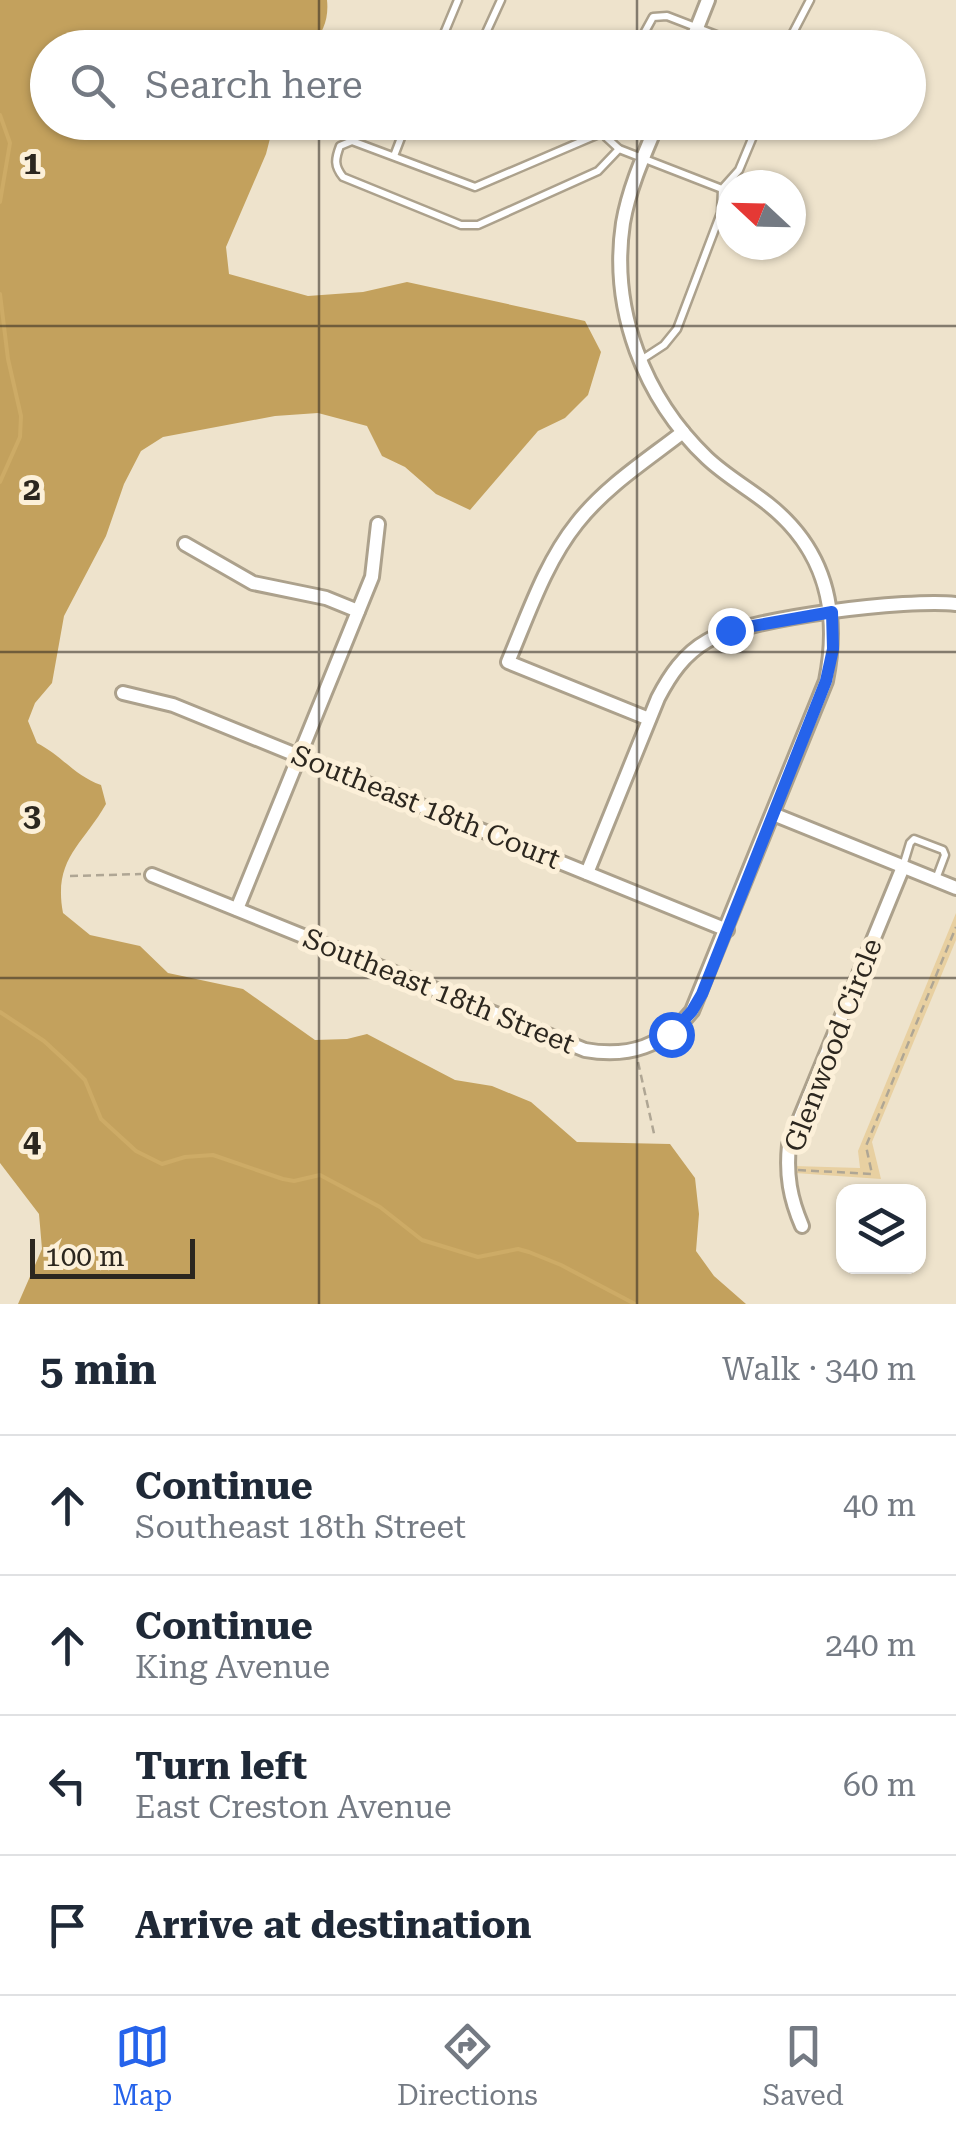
<!DOCTYPE html>
<html lang="en">
<head>
<meta charset="utf-8">
<style>
  body { margin:0; font-family:"Roboto Serif",serif; background:#f6f6f7; color:#1f2937 }
  .controls { position:absolute; right:30px; bottom:30px; display:grid; overflow:hidden; border-radius:20px; box-shadow:0 2px 8px #0004 }
  .controls button { width:90px; height:90px; display:grid; place-items:center; padding:0; border:0; border-bottom:2px solid #e0e1e3; background:#fff; color:#1f2937; font:50px sans-serif }
  .compass { position:absolute; left:716px; top:170px; width:90px; height:90px; border-radius:50%; background:#fff; box-shadow:0 2px 8px #0004; rotate:292deg }
  .scale { position:absolute; left:30px; bottom:25px; width:165px; box-sizing:border-box; padding-left:10px; border:5px solid #2c271f; border-top:0; font-size:28px; line-height:35px; white-space:nowrap; color:#2c271f; -webkit-text-stroke:8px #fcf0d9; paint-order:stroke }
  .stop { position:absolute; width:30px; height:30px; margin:-22px; border:8px solid #2563eb; border-radius:50%; background:#fff }
  .stop.end { background:#2563eb; border-color:#fff; box-shadow:0 2px 10px #0008 }
  .list { margin:0; padding:0; list-style:none }
  h2 { display:flex; justify-content:space-between; align-items:center; height:130px; margin:0; padding:0 40px; font-size:42px }
  h2 small { font-size:32px; font-weight:400; color:#747a83 }
  .list li { display:grid; grid-template-columns:65px 1fr auto; gap:30px; align-items:center; box-sizing:border-box; height:140px; padding:0 40px; border-top:2px solid #e0e1e3 }
  .list b { display:block; font-size:38px; white-space:nowrap }
  .list p { margin:0; font-size:32px; white-space:nowrap; color:#747a83 }
  .list em { font-size:32px; font-style:normal; color:#747a83 }
  .icon { flex:none; width:55px; height:55px; fill:none; stroke:currentColor; stroke-width:2; stroke-linecap:round; stroke-linejoin:round }
  .map { position:relative; flex:none; width:956px; height:1304px; overflow:hidden }
  .search { position:absolute; background:#fff; box-shadow:0 2px 8px #0004; left:30px; right:30px; top:30px; height:110px; display:flex; align-items:center; gap:25px; box-sizing:border-box; padding:0 35px; border-radius:55px; color:#747a83; font-size:38px }
  .sheet { height:690px; background:#fff }
  nav { display:flex; justify-content:space-around; align-items:center; box-sizing:border-box; height:140px; border-top:2px solid #e0e1e3; background:#fff; font-size:28px; color:#747a83 }
  nav a { display:grid; justify-items:center; gap:5px }
  nav .on { color:#2563eb }
  .map>svg:first-child { display:block }
  .green { fill:#e8d0a1 }
  .forest { fill:#c3a15d }
  .lines { fill:none; stroke-linecap:round; stroke-linejoin:round }
  .stream { stroke:#cdab66; stroke-width:4 }
  .lane-casing { stroke:#aca18c; stroke-width:11 }
  .street-casing { stroke:#aca18c; stroke-width:18 }
  .path { stroke:#afa694; stroke-width:2.5; stroke-dasharray:8 5; stroke-linecap:butt }
  .lane { stroke:#fff; stroke-width:6 }
  .street { stroke:#fff; stroke-width:12 }
  .route { stroke:#2563eb; stroke-width:12 }
  .grid { fill:none; stroke:#2c271f; stroke-width:2.5; stroke-opacity:0.55 }
  .labels { text-anchor:middle; dominant-baseline:central; stroke-width:10; stroke-linejoin:round; paint-order:stroke }
  .street-label { font-size:28px; fill:#2c271f; stroke:#fcf0d9 }
  .grid-label { font-size:32px; text-anchor:middle; font-weight:bold; fill:#2c271f; stroke:#fcf0d9; stroke-width:10; stroke-linejoin:round; paint-order:stroke }
</style>
</head>
<body>
<div class="map">
<svg width="956" height="1304" viewBox="0 0 956 1304">
  <rect width="100%" height="100%" fill="#eee3cc"/>
  <polygon class="green" points="956,913 956,940 872,1142 881,1179 795,1173 794,1166 860,1168 858,1151"/>
  <path class="forest" d="M 0,0 L 327,0 C 329,19 323,32 312,47 L 48,48 L 48,122 L 274,123 L 266,154 L 226,247 L 229,274 L 308,296 L 363,292 L 407,282 L 585,321 L 601,352 L 588,395 L 565,418 L 538,431 L 470,510 L 436,494 L 405,467 L 382,456 L 367,426 L 318,413 L 275,416 L 163,437 L 141,451 L 124,484 L 106,536 L 64,616 L 52,683 L 35,703 L 28,721 L 37,743 C 61,755 75,776 101,785 L 106,804 C 82,846 53,859 63,913 L 90,935 L 140,946 L 168,973 L 243,989 L 315,1040 L 347,1039 L 367,1034 L 455,1080 L 492,1086 L 531,1102 L 577,1142 L 670,1144 L 695,1178 L 699,1214 L 696,1251 L 714,1276 L 746,1304 L 18,1304 L 42,1249 L 39,1214 L 0,1163 Z"/>
  <g class="lines">
    <g class="stream">
      <polyline points="0,115 10,143 0,202"/>
      <polyline points="0,294 8,359 21,416 20,437 0,482"/>
      <polyline points="0,1012 44,1041 70,1065 85,1080 101,1119 136,1151 162,1164 185,1157 213,1155 283,1179 294,1181 320,1175 380,1207 422,1240 478,1257 518,1249 529,1252 561,1265 635,1304"/>
    </g>
    <g class="lane-casing">
      <g id="lane">
        <polyline points="438,48 458,0"/>
        <polyline points="479,48 501,0"/>
        <polyline points="636,48 653,17 667,16 750,48"/>
        <polyline points="785,48 810,0"/>
        <polyline points="606,122 606,137 619,149 722,189 739,170 759,122"/>
        <path d="M 606,131 L 475,187 L 352,141 L 340,146 C 335,159 334,166 343,177 L 461,225 L 478,225 L 598,171 L 619,149"/>
        <polyline points="394,156 407,122"/>
        <polyline points="641,360 664,345 677,329 721,213 722,189"/>
        <polyline points="903,866 910,843 914,839 943,850 945,855 936,879"/>
      </g>
    </g>
    <g class="street-casing">
      <g id="street">
        <polyline points="689,48 708,0"/>
        <polyline points="185,544 253,583 326,598 358,611"/>
        <polyline points="123,693 173,705 727,930"/>
        <path d="M 649,719 L 508,662 C 528,615 545,563 577,523 C 606,486 647,460 683,432"/>
        <polyline points="773,814 956,888"/>
        <path d="M 587,873 L 658,698 C 670,675 684,654 707,641 C 746,618 910,598 956,604"/>
        <path d="M 152,875 L 585,1050 C 629,1058 663,1046 692,1011 L 826,681 C 840,611 826,550 768,504 C 748,488 726,476 707,458 C 644,398 610,310 623,223 C 629,188 644,155 658,122"/>
        <polyline points="237,909 372,577 378,524"/>
        <path d="M 802,1226 C 790,1198 786,1175 789,1145 L 903,867"/>
      </g>
    </g>
    <g class="path">
      <polyline points="70,876 141,874"/>
      <polyline points="638,1062 655,1138"/>
      <polyline points="798,1170 872,1174 866,1146 956,927"/>
    </g>
    <use href="#lane" class="lane"/>
    <use href="#street" class="street"/>
  </g>
  <g class="lines">
    <polyline class="route" points="671,1034 692,1011 702,994 826,681 833,649 832,612 730,630"/>
  </g>
  <path class="grid" d="M 319,0 L 319,48M 637,0 L 637,48M 319,122 L 319,1304M 637,122 L 637,1304M 0,326 L 956,326M 0,652 L 956,652M 0,978 L 956,978"/>
  <g class="labels">
    <g class="street-label">
      <text transform="translate(426 807) rotate(22)">Southeast 18th Court</text>
      <text transform="translate(439 991) rotate(22)">Southeast 18th Street</text>
      <text transform="translate(833 1045) rotate(-69)">Glenwood Circle</text>
    </g>
  </g>
  <g class="grid-label">
    <text x="32" y="174">1</text>
    <text x="32" y="500">2</text>
    <text x="32" y="826">3</text>
    <text x="32" y="1152">4</text>
  </g>
</svg>
<div class="controls">
<button><svg class="icon" aria-label="layers" viewBox="0 0 24 24"><path d="M12 4l9 5-9 5-9-5zM3 14l9 5 9-5"/></svg></button>
</div>
<svg class="compass" viewBox="-18 -18 36 36"><path d="M0-13l5 13h-10z" fill="#e53935"/><path d="M0 13l5-13h-10z" fill="#747a83"/></svg>
<div class="scale">100 m</div>
<div class="stop" style="left:671px;top:1034px"></div>
<div class="stop end" style="left:730px;top:630px"></div>
<div class="search"><svg class="icon" aria-label="search" viewBox="0 0 24 24"><circle cx="10" cy="10" r="6"/><path d="M15 15l6 6"/></svg>Search here</div>
</div>
<section class="sheet">
<h2>5 min<small>Walk · 340 m</small></h2>
<ul class="list">
<li><svg class="icon" aria-label="ahead" viewBox="0 0 24 24"><path d="M12 20V5M6 11l6-6 6 6"/></svg><div><b>Continue</b><p>Southeast 18th Street</p></div><em>40 m</em></li>
<li><svg class="icon" aria-label="ahead" viewBox="0 0 24 24"><path d="M12 20V5M6 11l6-6 6 6"/></svg><div><b>Continue</b><p>King Avenue</p></div><em>240 m</em></li>
<li><svg class="icon" aria-label="left" viewBox="0 0 24 24"><path d="M17 20v-9H6M10 6l-5 5 5 5"/></svg><div><b>Turn left</b><p>East Creston Avenue</p></div><em>60 m</em></li>
<li><svg class="icon" aria-label="arrive" viewBox="0 0 24 24"><path d="M6 21V4h12l-3 4 3 4H6"/></svg><div><b>Arrive at destination</b></div></li>
</ul>
</section>
<nav>
<a class="on"><svg class="icon" aria-label="map" viewBox="0 0 24 24"><path d="M3 6l6-2 6 2 6-2v14l-6 2-6-2-6 2zM9 4v14M15 6v14"/></svg>Map</a>
<a><svg class="icon" aria-label="directions" viewBox="0 0 24 24"><path d="M12 3l9 9-9 9-9-9zM9 14v-3h6M13 9l2 2-2 2"/></svg>Directions</a>
<a><svg class="icon" aria-label="saved" viewBox="0 0 24 24"><path d="M7 4h10v16l-5-4-5 4z"/></svg>Saved</a>
</nav>
</body>
</html>
